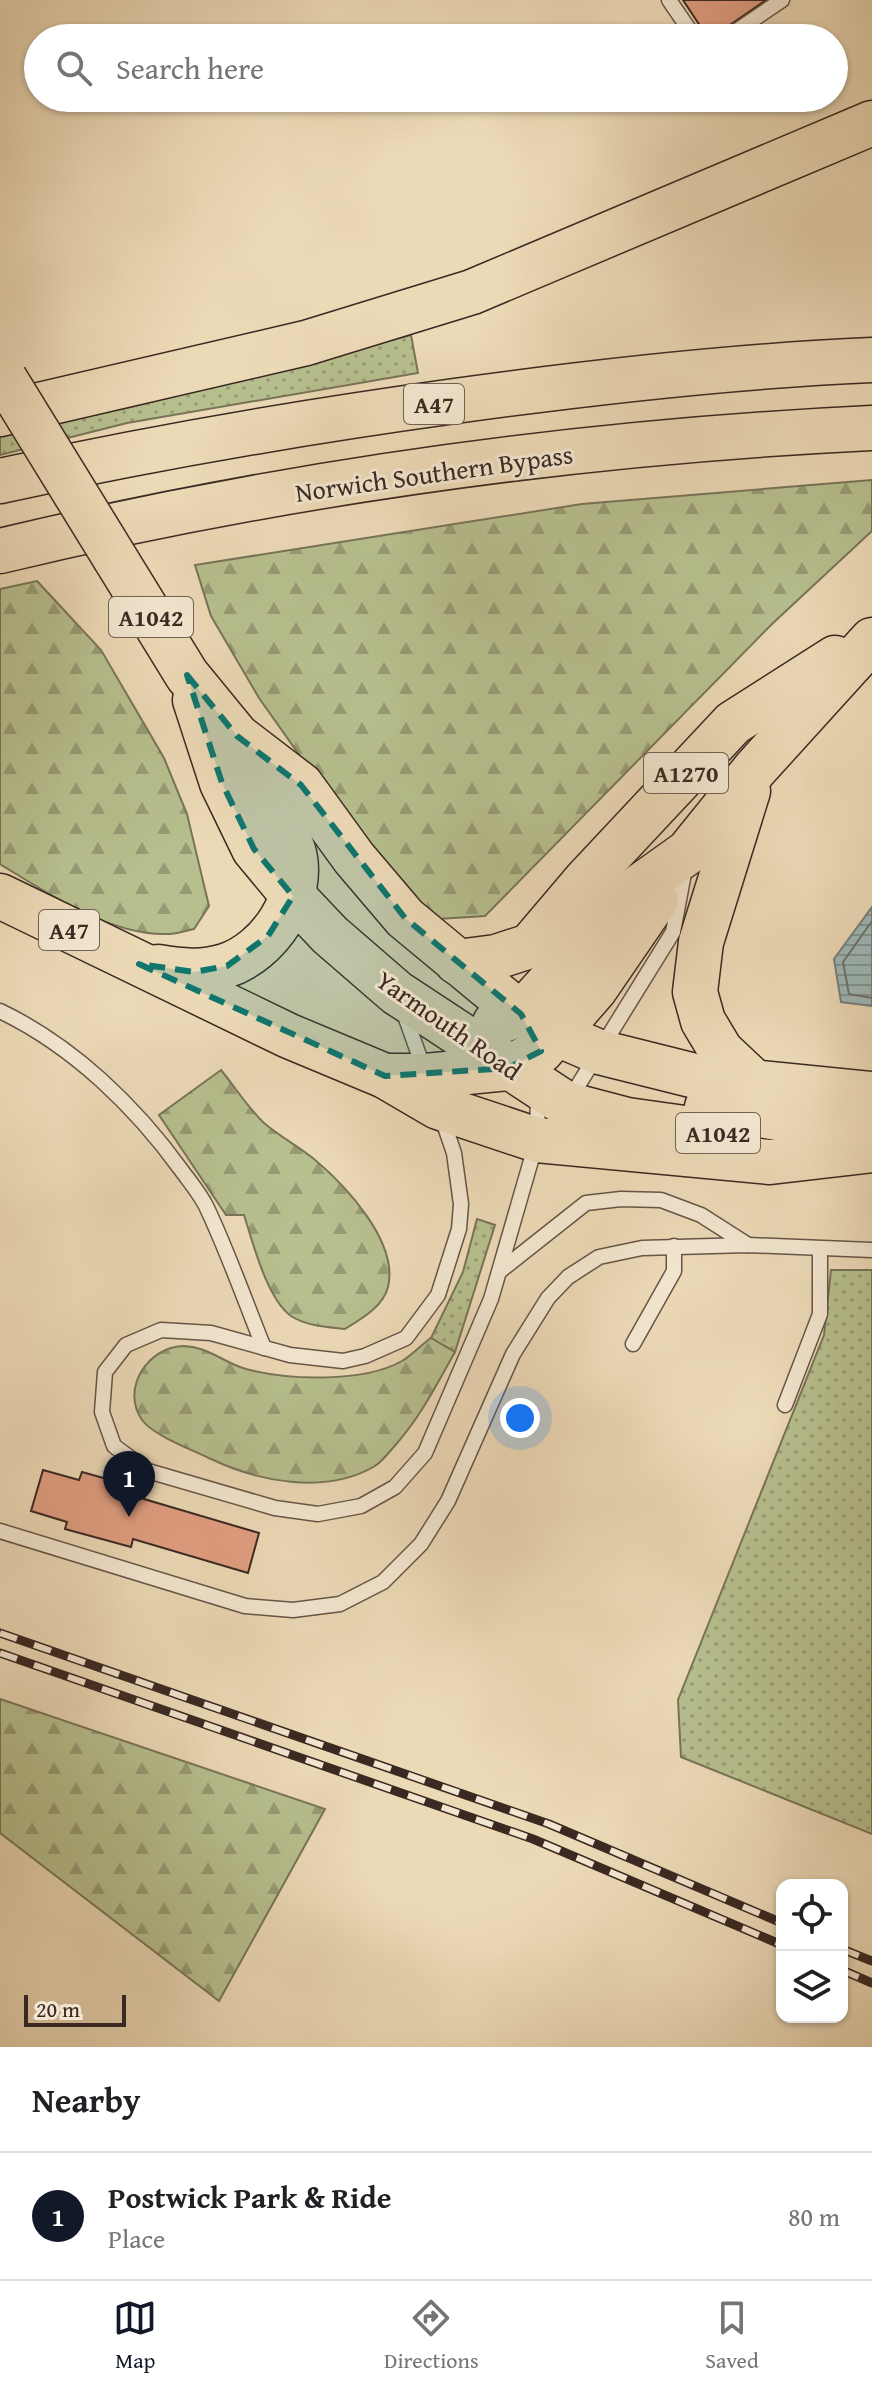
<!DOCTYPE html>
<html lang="en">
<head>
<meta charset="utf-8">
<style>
  body { margin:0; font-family:"Gentium Book Plus",serif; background:#f6f6f6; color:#202124 }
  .controls { position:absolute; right:24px; bottom:24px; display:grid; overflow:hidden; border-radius:16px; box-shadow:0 2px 6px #0004 }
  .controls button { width:72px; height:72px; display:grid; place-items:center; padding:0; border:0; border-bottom:2px solid #e0e0e0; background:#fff; color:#202124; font:40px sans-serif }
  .scale { position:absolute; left:24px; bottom:20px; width:102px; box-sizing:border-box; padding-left:8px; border:4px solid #3a2922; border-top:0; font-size:22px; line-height:28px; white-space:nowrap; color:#3a2922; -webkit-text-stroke:6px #f3e6d0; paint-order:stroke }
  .you { position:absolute; left:520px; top:1418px; width:28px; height:28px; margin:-20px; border:6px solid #fff; border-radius:50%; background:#1a73e8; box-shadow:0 0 0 12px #1a73e833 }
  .badge { display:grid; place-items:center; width:52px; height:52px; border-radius:50%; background:#111827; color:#fff; font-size:26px; font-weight:700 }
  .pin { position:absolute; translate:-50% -66px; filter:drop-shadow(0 2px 4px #0008) }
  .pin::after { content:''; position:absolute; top:42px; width:28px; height:24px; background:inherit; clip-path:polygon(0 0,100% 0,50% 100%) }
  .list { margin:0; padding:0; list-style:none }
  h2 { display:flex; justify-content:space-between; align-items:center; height:104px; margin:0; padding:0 32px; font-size:34px }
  h2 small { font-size:26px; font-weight:400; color:#757577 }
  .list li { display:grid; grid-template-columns:52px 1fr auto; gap:24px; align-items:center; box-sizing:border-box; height:128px; padding:0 32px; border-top:2px solid #e0e0e0 }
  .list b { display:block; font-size:30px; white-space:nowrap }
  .list p { margin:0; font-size:26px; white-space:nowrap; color:#757577 }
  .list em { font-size:26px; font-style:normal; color:#757577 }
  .icon { flex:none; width:44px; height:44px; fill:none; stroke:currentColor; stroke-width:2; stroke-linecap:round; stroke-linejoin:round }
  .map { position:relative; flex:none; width:872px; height:2047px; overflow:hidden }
  .search { position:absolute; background:#fff; box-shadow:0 2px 6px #0004; left:24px; right:24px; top:24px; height:88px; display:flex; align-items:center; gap:20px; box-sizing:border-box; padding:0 28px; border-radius:44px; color:#757577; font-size:30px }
  .sheet { height:232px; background:#fff }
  nav { display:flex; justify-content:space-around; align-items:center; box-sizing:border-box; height:112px; border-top:2px solid #e0e0e0; background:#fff; font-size:22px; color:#757577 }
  nav a { display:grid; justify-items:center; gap:4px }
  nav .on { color:#111827 }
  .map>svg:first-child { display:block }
  .grass { fill:url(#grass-dots); stroke:#787458; stroke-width:2 }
  .forest { fill:url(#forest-firs); stroke:#787458; stroke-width:2 }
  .water { fill:url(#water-rules); stroke:#757f7c; stroke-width:2 }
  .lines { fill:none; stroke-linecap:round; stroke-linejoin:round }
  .shore { stroke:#6c706d; stroke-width:2 }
  .building { fill:#e19e81; stroke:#3a2922; stroke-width:2 }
  .service-casing { stroke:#665547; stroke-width:17 }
  .trunk-casing { stroke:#3a2922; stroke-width:47 }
  .service { stroke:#f3e6d0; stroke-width:14 }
  .trunk { stroke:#ecd9b6; stroke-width:44 }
  .rail-casing { stroke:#3a2922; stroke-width:9 }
  .rail { stroke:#f3e6d0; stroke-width:6; stroke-dasharray:18; stroke-linecap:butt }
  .trunk-bridge-casing { stroke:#3a2922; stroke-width:47; stroke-linecap:butt }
  .trunk-bridge { stroke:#ecd9b6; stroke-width:44 }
  .marked { fill:#0f766e; fill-opacity:0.2; stroke:#0f766e; stroke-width:6; stroke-dasharray:16 10; stroke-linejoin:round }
  .labels { text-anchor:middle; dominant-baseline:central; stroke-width:6; stroke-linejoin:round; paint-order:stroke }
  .shield { fill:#f3e6d0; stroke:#726256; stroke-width:2 }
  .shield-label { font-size:24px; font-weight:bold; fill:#3a2922 }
  .street-label { font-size:26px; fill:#3a2922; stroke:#f3e6d0 }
</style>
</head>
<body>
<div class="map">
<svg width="872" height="2047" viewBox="0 0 872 2047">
  <defs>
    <pattern id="grass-dots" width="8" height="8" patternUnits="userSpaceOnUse" patternTransform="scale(2)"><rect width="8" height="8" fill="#b7bf8e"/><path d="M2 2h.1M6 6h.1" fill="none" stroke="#969b74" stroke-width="1.8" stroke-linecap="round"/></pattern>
    <pattern id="forest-firs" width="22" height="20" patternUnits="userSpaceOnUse" patternTransform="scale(2)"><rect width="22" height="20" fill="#b7bf8e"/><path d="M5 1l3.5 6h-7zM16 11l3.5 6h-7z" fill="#969b74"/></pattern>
    <pattern id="water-rules" width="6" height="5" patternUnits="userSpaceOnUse" patternTransform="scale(2)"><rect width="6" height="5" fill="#9db8b8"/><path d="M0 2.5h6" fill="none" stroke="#819695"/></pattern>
  </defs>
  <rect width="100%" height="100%" fill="#ecd9b6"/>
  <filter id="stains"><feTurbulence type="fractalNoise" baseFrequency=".0025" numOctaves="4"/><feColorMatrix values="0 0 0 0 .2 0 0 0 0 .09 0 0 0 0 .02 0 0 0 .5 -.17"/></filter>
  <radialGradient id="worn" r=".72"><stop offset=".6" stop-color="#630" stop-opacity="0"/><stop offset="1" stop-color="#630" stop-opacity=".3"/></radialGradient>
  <g class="grass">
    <polygon points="411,335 418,373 127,423 0,455 0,435 135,406"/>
    <polygon points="477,1219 495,1225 455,1352 431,1338 463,1272"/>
    <polygon points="831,1270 872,1270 872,1834 681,1757 678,1700 824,1335"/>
  </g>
  <g class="forest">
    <polygon points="872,480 872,531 772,624 485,916 438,919 382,872 259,698 211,616 195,565 582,504"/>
    <path d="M 37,581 L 101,650 L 164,758 L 187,814 L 209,906 L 194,929 C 184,931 173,935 163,934 C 107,934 46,892 0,864 L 0,589 Z"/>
    <path d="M 221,1070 C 235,1087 248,1108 264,1123 C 279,1136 298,1146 314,1159 C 345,1185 399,1242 388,1287 C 383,1307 361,1319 345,1329 C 328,1327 306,1326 291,1316 C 267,1299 253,1243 244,1215 L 226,1215 L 159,1115 Z"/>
    <path d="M 431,1338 L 455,1352 C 434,1389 420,1418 392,1449 C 387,1455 381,1462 375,1466 C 326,1495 260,1482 211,1459 C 193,1450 154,1436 142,1420 C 120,1388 149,1346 184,1346 C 209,1347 224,1363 246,1369 C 288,1380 363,1383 402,1361 C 412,1355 421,1345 431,1338 Z"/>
    <polygon points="0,1699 325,1809 219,2001 0,1833"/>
  </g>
  <polygon class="water" points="872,907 872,1006 841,1002 834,959"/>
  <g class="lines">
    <polyline class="shore" points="872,921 843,962 849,994 872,998"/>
  </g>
  <g class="building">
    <polygon points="683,0 766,0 711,38 708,38"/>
    <polygon points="43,1470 79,1480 82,1472 114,1481 147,1491 144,1499 259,1533 248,1573 133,1539 131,1547 65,1529 67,1522 31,1511"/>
  </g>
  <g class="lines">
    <g class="service-casing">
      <g id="service">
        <polyline points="669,0 695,38"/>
        <polyline points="726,38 782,0"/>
        <path d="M 0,1011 C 73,1046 135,1106 182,1171 C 190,1182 200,1194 206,1206 C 228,1252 245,1301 264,1348"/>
        <polyline points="404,1013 425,1072"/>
        <polyline points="569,1100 673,932 685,868"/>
        <polyline points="442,1118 454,1153 461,1204 459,1229 438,1295 406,1338 365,1356 343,1361 290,1355 211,1333 161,1330 126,1345 105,1372 102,1412 114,1446 148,1471 275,1508 318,1514 361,1506 395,1487 425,1453 491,1299 537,1140 538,1094"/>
        <polyline points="500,1271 586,1203 621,1199 661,1200 701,1215 748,1245"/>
        <polyline points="633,1344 674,1271 674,1246"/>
        <polyline points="785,1405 820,1314 820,1249"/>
        <polyline points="0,1531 245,1606 293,1610 340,1604 383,1582 421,1544 448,1501 513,1354 548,1298 568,1277 599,1257 642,1248 748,1245 872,1250"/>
      </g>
    </g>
    <g class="trunk-casing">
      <g id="trunk">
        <polyline points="0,414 306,343 472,292 872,123"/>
        <path d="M 0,481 C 151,448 302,422 455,401 C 593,382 732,366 872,360"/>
        <path d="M 0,551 C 285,483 579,442 872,428"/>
        <polyline points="115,558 187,675 237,736 301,785 354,858 405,918 521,1014 555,1033 599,1052 699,1077 872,1094"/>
        <polyline points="195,700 222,783 254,849 293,896 330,935 397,993 566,1104 627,1120 684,1128"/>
        <polyline points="748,791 701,942 695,992 703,1021 721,1051 757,1085"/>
        <polyline points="0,896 289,1036 385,1076 438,1107 537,1140 770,1162 872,1150"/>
        <polyline points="457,962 496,957 530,946 586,880 733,723 835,658"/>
        <path d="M 158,967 C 182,971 202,973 225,966 C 269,952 307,896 293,850 C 289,838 282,827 277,817 C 265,793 253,769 241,745"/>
        <polyline points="495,1023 521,1014 628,895 688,852 755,769 872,640"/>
        <polyline points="385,1076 426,1076 508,1068 541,1051 595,989 656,900"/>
        <polyline points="707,1107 791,1120 871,1138"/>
      </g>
    </g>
    <use href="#service" class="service"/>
    <use href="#trunk" class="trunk"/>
    <g class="rail-casing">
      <g id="rail">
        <polyline points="0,1633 549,1824 782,1923"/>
        <polyline points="0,1653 533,1839 782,1945"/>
        <polyline points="842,1949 872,1961"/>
        <polyline points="842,1970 872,1983"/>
      </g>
    </g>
    <use href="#rail" class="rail"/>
    <g class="trunk-bridge-casing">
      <polyline id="trunk-bridge" points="5,379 115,558"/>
    </g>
    <use href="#trunk-bridge" class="trunk-bridge"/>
  </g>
  <path class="marked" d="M 187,675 L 237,736 L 301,785 L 405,918 L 521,1014 L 541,1051 L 508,1068 L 385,1076 L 139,964 L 194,972 L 227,966 L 268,936 L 293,896 L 254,849 L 222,783 Z"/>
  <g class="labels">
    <g class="shield">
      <rect x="404" y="384" width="60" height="40" rx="6"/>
      <rect x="109" y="597" width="84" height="40" rx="6"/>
      <rect x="644" y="753" width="84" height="40" rx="6"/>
      <rect x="39" y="910" width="60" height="40" rx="6"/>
      <rect x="676" y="1113" width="84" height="40" rx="6"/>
    </g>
    <g class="shield-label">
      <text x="434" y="404">A47</text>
      <text x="151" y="617">A1042</text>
      <text x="686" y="773">A1270</text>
      <text x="69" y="930">A47</text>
      <text x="718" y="1133">A1042</text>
    </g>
    <g class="street-label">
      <text transform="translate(434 473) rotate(-8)">Norwich Southern Bypass</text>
      <text transform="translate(449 1025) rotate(35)">Yarmouth Road</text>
    </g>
  </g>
  <rect width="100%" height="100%" filter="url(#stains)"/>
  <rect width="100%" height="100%" fill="url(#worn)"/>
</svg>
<div class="controls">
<button><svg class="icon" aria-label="locate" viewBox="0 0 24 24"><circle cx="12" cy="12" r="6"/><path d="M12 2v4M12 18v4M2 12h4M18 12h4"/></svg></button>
<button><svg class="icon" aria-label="layers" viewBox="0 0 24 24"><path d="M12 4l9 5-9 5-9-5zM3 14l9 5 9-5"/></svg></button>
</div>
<div class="scale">20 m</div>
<div class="you"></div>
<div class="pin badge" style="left:129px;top:1517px">1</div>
<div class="search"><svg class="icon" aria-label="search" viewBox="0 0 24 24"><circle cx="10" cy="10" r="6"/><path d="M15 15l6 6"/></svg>Search here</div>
</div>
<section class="sheet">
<h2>Nearby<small></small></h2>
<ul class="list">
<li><span class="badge">1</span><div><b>Postwick Park &amp; Ride</b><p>Place</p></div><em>80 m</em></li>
</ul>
</section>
<nav>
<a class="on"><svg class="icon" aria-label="map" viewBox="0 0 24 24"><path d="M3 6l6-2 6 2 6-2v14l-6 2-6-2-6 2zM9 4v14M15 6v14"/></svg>Map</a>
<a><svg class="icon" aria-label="directions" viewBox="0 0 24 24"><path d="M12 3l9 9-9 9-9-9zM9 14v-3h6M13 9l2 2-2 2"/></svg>Directions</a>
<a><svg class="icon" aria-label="saved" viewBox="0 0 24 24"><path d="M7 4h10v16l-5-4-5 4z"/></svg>Saved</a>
</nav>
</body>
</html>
